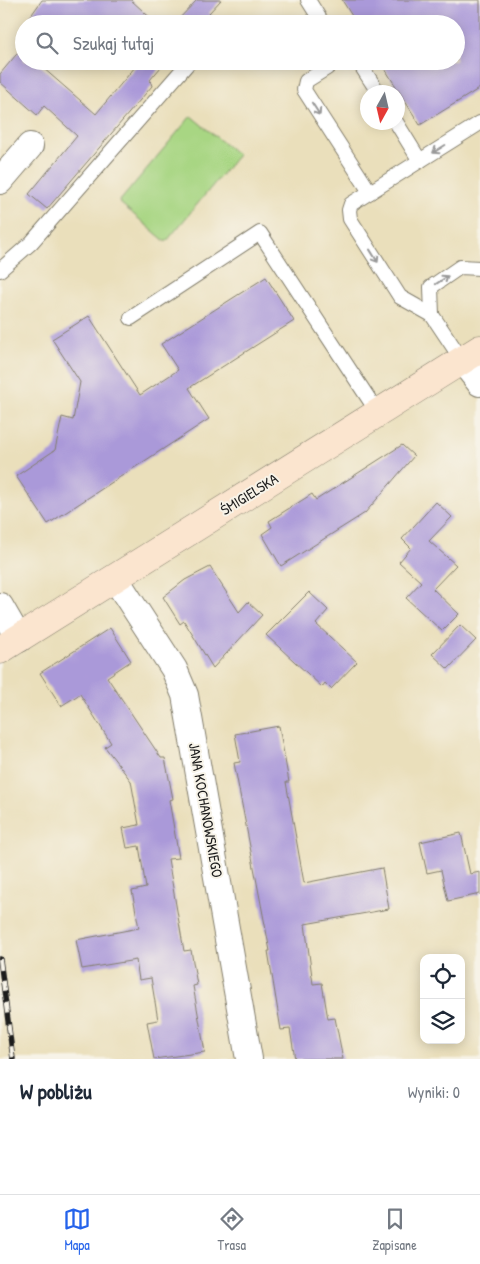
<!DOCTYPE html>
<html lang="pl">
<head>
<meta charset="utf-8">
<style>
  body { margin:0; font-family:"Patrick Hand",sans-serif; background:#f2f2f3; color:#1f2937 }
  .controls { position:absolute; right:15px; bottom:15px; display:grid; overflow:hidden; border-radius:10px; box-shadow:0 2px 12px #0003 }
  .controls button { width:45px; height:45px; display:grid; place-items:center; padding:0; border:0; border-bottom:1px solid #e0e1e3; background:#fff; color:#1f2937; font:25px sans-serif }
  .compass { position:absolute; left:360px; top:85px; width:45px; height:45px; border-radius:50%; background:#fff; box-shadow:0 2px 12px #0003; rotate:188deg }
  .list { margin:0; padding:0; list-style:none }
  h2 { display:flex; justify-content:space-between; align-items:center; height:65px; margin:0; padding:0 20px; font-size:21px }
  h2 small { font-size:16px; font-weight:400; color:#747a83 }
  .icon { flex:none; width:28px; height:28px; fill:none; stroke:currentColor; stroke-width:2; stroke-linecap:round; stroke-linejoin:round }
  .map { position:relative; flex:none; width:480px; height:1059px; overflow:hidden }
  .search { position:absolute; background:#fff; box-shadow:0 2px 12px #0003; left:15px; right:15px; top:15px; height:55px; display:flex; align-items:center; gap:12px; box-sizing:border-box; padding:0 18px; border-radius:28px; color:#747a83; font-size:19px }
  .sheet { height:135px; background:#fff }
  nav { display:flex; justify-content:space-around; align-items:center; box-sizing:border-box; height:70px; border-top:1px solid #e0e1e3; background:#fff; font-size:14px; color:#747a83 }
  nav a { display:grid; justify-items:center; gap:2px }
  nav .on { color:#2563eb }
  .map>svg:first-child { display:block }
  .green { fill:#a8d683; stroke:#627950 }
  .building { fill:#aa99d9 }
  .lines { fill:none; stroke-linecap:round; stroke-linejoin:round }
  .lane-casing { stroke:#837e6c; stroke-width:16 }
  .street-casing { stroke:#837e6c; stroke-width:28 }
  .secondary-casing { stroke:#837e6c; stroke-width:29 }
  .lane { stroke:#fff; stroke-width:14 }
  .street { stroke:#fff; stroke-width:26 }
  .secondary { stroke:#fbe5cf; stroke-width:28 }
  .rail-casing { stroke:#1c1c1c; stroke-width:5.5 }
  .rail { stroke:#f7f3e8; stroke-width:4; stroke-dasharray:11; stroke-linecap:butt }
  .oneway { stroke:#999 }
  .labels { text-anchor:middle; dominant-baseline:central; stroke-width:4; stroke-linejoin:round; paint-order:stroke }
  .street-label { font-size:15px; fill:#1c1c1c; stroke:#f7f3e8 }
</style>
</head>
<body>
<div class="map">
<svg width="480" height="1059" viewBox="0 0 480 1059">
  <rect width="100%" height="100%" fill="#f7f3e8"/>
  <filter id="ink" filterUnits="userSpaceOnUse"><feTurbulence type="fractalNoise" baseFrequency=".02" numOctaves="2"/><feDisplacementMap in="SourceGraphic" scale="10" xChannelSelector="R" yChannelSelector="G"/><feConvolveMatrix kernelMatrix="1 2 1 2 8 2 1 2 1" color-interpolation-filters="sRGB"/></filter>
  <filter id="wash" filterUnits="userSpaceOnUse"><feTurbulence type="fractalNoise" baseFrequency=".0096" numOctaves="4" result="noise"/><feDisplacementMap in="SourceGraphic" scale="20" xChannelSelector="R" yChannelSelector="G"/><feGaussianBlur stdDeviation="1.12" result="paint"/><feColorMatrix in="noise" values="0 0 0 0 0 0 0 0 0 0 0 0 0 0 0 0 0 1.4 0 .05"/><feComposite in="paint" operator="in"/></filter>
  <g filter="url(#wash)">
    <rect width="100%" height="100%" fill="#eadfbb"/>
    <polygon class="green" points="191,116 238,155 166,242 119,202"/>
    <g id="blocks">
      <g class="building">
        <polygon points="42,0 131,0 157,24 25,24"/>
        <polygon points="197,0 221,0 209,13 221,24 174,24"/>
        <polygon points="342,0 480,0 480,88 420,125 380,61 456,61 456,24 357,24"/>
        <polygon points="21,49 24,51 24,61 35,61 96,114 140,61 166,61 150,80 152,86 47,209 29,194 77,136 44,106 37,115 0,82 0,74"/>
        <polygon points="266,277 294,321 189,388 209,419 48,524 16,476 55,450 62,417 73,420 80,382 52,339 89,316 140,395 178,370 161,344"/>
        <polygon points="402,445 414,456 365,513 281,566 262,534 272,527 269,521 312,494 316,500"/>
        <polygon points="436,502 452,517 429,541 456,565 433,589 459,614 442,631 406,598 421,582 399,562 411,548 402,539"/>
        <polygon points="210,567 239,612 248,602 262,615 213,668 184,621 180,624 163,597 185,580"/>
        <polygon points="309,592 328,610 316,624 357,662 331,689 325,683 322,687 266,635"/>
        <polygon points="460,625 476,640 448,669 432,654"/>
        <polygon points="110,628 131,661 107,677 161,758 165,758 173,799 169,800 179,858 168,859 184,951 191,950 197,985 193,986 205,1052 154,1059 147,1022 158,1020 151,978 139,980 136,960 82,969 76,940 139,928 132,891 146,888 139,846 127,848 123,828 139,825 131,781 105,747 111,743 80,694 61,706 40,673"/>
        <polygon points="279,726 289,782 286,782 304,883 382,868 389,909 305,924 313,984 322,983 328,1019 335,1018 343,1059 295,1059 290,1029 281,1030 268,951 270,951 234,763 240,762 235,734"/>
        <polygon points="461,833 470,874 480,872 480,894 448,901 441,870 427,873 420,842"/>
      </g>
    </g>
  </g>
  <g filter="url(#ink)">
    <use href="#blocks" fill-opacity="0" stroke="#837e6c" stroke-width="1"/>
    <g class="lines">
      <g class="lane-casing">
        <g id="lane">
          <polyline points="308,0 323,24"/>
          <polyline points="333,61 327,68 306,81 304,90 370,192"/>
          <polyline points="358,61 378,92"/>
          <polyline points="396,122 420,161"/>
          <polyline points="0,270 31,243 190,61"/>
          <polyline points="432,315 431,287 460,267 480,268"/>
          <polyline points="131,318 260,233 378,413"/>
          <polyline points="462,360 432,315 400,297 350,219 349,210 351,204 480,123"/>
        </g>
      </g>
      <g class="street-casing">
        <g id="street">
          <polyline points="0,181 30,146"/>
          <polyline points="462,360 480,383"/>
          <polyline points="115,578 174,669 185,695 249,1059"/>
          <polyline points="0,606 19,639"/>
        </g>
      </g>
      <g class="secondary-casing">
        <polyline id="secondary" points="0,650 480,349"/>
      </g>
      <use href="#lane" class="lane"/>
      <use href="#street" class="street"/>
      <use href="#secondary" class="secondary"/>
      <g class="rail-casing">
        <polyline id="rail" points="0,959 13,1059"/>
      </g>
      <use href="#rail" class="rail"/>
    </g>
    <defs><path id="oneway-shaft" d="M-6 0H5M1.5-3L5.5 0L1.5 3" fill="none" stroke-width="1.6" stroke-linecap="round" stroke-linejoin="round" transform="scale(1.25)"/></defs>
    <g class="oneway">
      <use href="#oneway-shaft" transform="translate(316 109) rotate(57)"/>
      <use href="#oneway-shaft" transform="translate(439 149) rotate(148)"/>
      <use href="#oneway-shaft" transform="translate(374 256) rotate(58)"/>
      <use href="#oneway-shaft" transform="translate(442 280) rotate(-34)"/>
    </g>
  </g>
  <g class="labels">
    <g class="street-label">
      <text transform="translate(249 494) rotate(-32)">ŚMIGIELSKA</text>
      <text transform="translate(206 810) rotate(80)">JANA KOCHANOWSKIEGO</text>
    </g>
  </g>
</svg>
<div class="controls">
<button><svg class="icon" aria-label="locate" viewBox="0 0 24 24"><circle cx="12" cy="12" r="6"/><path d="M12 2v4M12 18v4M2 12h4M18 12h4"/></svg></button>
<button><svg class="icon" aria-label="layers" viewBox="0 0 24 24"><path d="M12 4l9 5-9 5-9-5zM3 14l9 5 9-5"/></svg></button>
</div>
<svg class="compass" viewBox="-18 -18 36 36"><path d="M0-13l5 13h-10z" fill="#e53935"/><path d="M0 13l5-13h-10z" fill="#747a83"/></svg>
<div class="search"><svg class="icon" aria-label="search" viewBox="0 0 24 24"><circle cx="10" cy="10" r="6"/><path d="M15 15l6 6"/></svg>Szukaj tutaj</div>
</div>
<section class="sheet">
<h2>W pobliżu<small>Wyniki: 0</small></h2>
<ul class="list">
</ul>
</section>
<nav>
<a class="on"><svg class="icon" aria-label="map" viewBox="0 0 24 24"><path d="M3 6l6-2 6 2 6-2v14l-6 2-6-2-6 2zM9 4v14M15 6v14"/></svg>Mapa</a>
<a><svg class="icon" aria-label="directions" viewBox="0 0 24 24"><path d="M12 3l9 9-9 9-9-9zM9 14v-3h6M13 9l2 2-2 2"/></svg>Trasa</a>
<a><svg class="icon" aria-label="saved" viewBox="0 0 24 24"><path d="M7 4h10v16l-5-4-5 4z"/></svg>Zapisane</a>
</nav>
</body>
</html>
